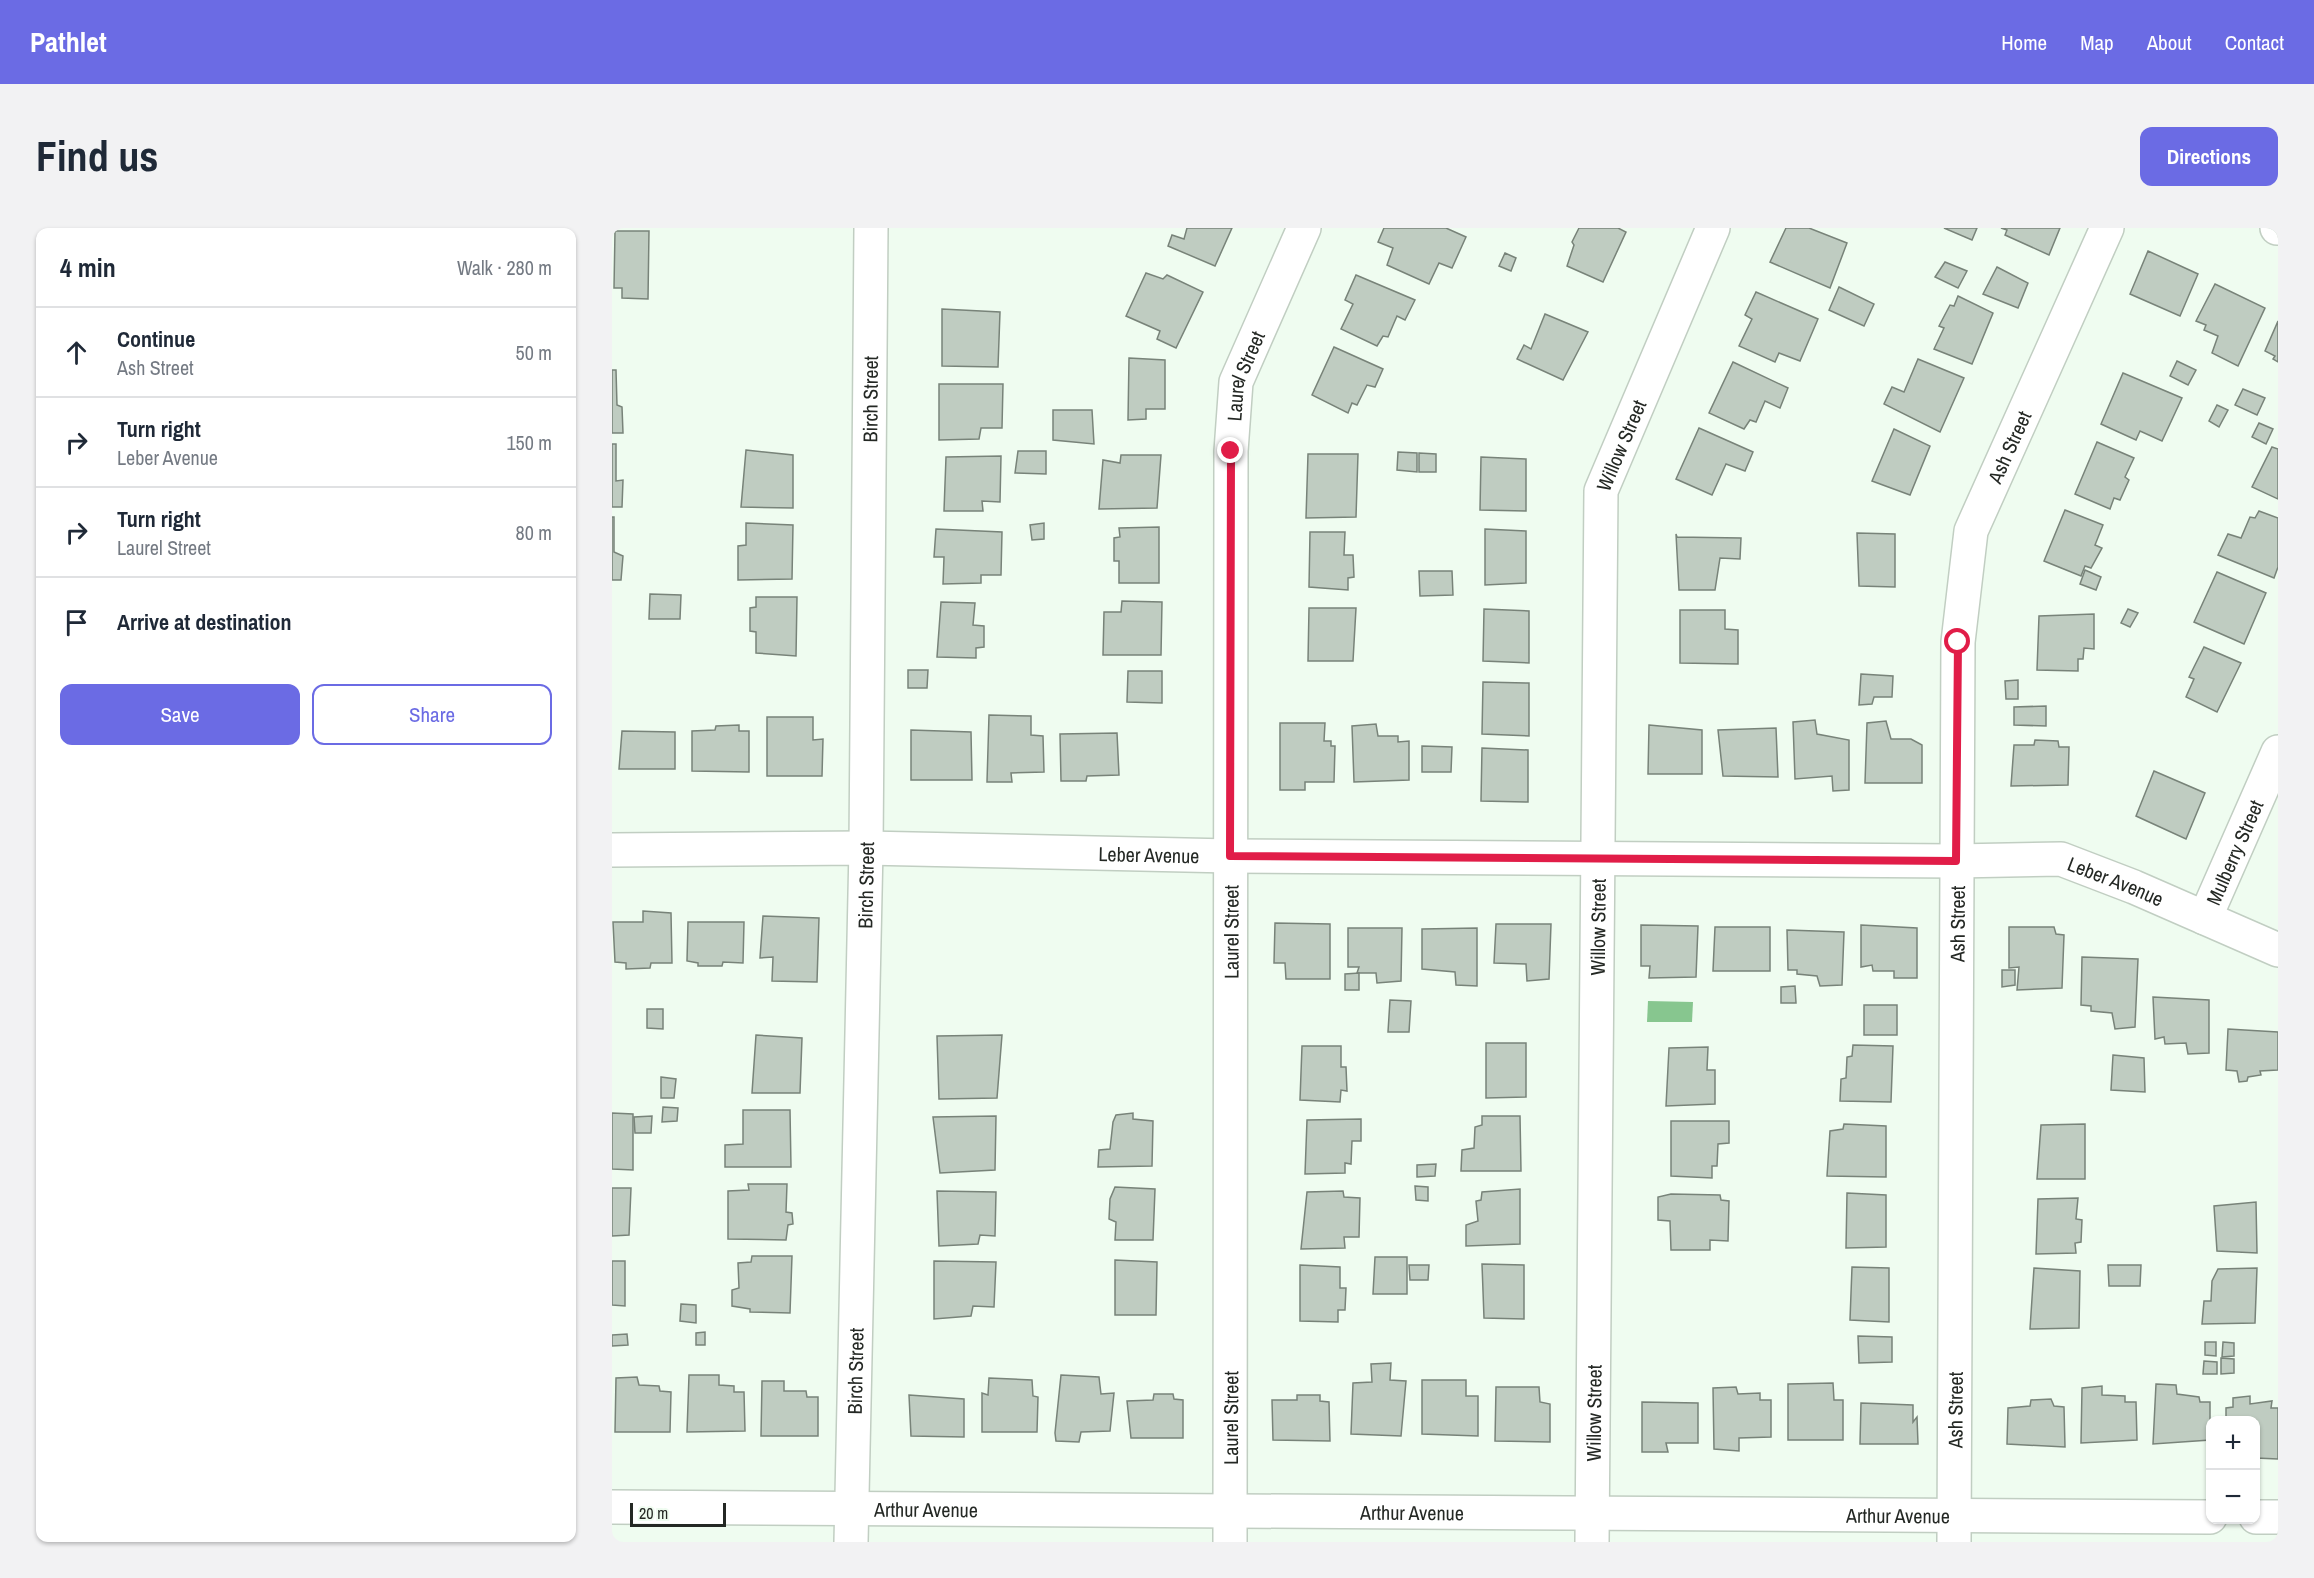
<!DOCTYPE html>
<html lang="en">
<head>
<meta charset="utf-8">
<style>
  body { margin:0; font-family:"Archivo Narrow",sans-serif; background:#f2f2f3; color:#1f2937 }
  .controls { position:absolute; right:18px; bottom:18px; display:grid; overflow:hidden; border-radius:12px; box-shadow:0 2px 4px #0004 }
  .controls button { width:54px; height:54px; display:grid; place-items:center; padding:0; border:0; border-bottom:2px solid #e0e1e3; background:#fff; color:#1f2937; font:30px sans-serif }
  .scale { position:absolute; left:18px; bottom:15px; width:96px; box-sizing:border-box; padding-left:6px; border:3px solid #242824; border-top:0; font-size:16px; line-height:21px; white-space:nowrap; color:#242824; -webkit-text-stroke:4px #effcf0; paint-order:stroke }
  .stop { position:absolute; width:18px; height:18px; margin:-14px; border:4px solid #e11d48; border-radius:50%; background:#fff }
  .stop.end { background:#e11d48; border-color:#fff; box-shadow:0 2px 6px #0008 }
  .list { margin:0; padding:0; list-style:none }
  h2 { display:flex; justify-content:space-between; align-items:center; height:78px; margin:0; padding:0 24px; font-size:26px }
  h2 small { font-size:20px; font-weight:400; color:#747a83 }
  .list li { display:grid; grid-template-columns:39px 1fr auto; gap:18px; align-items:center; box-sizing:border-box; height:90px; padding:0 24px; border-top:2px solid #e0e1e3 }
  .list b { display:block; font-size:22px; white-space:nowrap }
  .list p { margin:0; font-size:20px; white-space:nowrap; color:#747a83 }
  .list em { font-size:20px; font-style:normal; color:#747a83 }
  .actions { display:flex; gap:12px; padding:18px 24px }
  .actions a { flex:1; padding:14px 0; border:2px solid #6b6be4; border-radius:12px; text-align:center; font-size:21px; color:#6b6be4 }
  .actions .main { background:#6b6be4; color:#fff }
  .icon { flex:none; width:33px; height:33px; fill:none; stroke:currentColor; stroke-width:2; stroke-linecap:round; stroke-linejoin:round }
  .map { position:relative; flex:none; width:1666px; height:1314px; overflow:hidden; border-radius:12px }
  header { display:flex; align-items:center; gap:36px; box-sizing:border-box; height:84px; padding:0 30px; background:#6b6be4; color:#fff }
  header strong { font-size:28px }
  nav { display:flex; gap:33px; margin-inline-start:auto; font-size:21px }
  .intro { display:flex; align-items:center; justify-content:space-between; box-sizing:border-box; height:144px; padding:0 36px }
  h1 { margin:0; font-size:42px }
  .button { padding:15px 27px; border-radius:12px; background:#6b6be4; color:#fff; font-size:21px; font-weight:700 }
  main { display:flex; gap:36px; padding:0 36px }
  aside { flex:1; background:#fff; border-radius:12px; box-shadow:0 2px 4px #0004 }
  .map>svg:first-child { display:block }
  .water { fill:#87c68f }
  .building { fill:#bfccc1; stroke:#788379; stroke-width:1.5 }
  .lines { fill:none; stroke-linecap:round; stroke-linejoin:round }
  .minor-casing { stroke:#c1cec2; stroke-width:36 }
  .minor { stroke:#fff; stroke-width:33 }
  .route { stroke:#e11d48; stroke-width:8 }
  .labels { text-anchor:middle; dominant-baseline:central; stroke-width:4.5; stroke-linejoin:round; paint-order:stroke }
  .street-label { font-size:20px; fill:#242824; stroke:#effcf0 }
</style>
</head>
<body>
<header>
<strong>Pathlet</strong>
<nav><a>Home</a><a>Map</a><a>About</a><a>Contact</a></nav>
</header>
<div class="intro"><h1>Find us</h1><a class="button">Directions</a></div>
<main>
<aside>
<h2>4 min<small>Walk · 280 m</small></h2>
<ul class="list">
<li><svg class="icon" aria-label="ahead" viewBox="0 0 24 24"><path d="M12 20V5M6 11l6-6 6 6"/></svg><div><b>Continue</b><p>Ash Street</p></div><em>50 m</em></li>
<li><svg class="icon" aria-label="right" viewBox="0 0 24 24"><path d="M7 20v-9h11M14 6l5 5-5 5"/></svg><div><b>Turn right</b><p>Leber Avenue</p></div><em>150 m</em></li>
<li><svg class="icon" aria-label="right" viewBox="0 0 24 24"><path d="M7 20v-9h11M14 6l5 5-5 5"/></svg><div><b>Turn right</b><p>Laurel Street</p></div><em>80 m</em></li>
<li><svg class="icon" aria-label="arrive" viewBox="0 0 24 24"><path d="M6 21V4h12l-3 4 3 4H6"/></svg><div><b>Arrive at destination</b></div></li>
</ul>
<div class="actions"><a class="main">Save</a><a>Share</a></div>
</aside>
<div class="map">
<svg width="1666" height="1314" viewBox="0 0 1666 1314">
  <rect width="100%" height="100%" fill="#effcf0"/>
  <polygon class="water" points="1036,773 1081,774 1080,794 1035,794"/>
  <g class="building">
    <polygon points="575,0 620,0 603,38 556,18 560,7 572,11"/>
    <polygon points="772,0 834,0 854,9 840,40 827,35 817,56 775,37 781,20 766,14"/>
    <polygon points="967,0 1006,0 1014,4 991,54 955,38 962,17 960,14"/>
    <polygon points="1174,0 1197,0 1235,15 1218,60 1158,34"/>
    <polygon points="1332,0 1365,0 1360,12"/>
    <polygon points="1389,0 1448,0 1437,27 1393,7 1395,2"/>
    <polygon points="3,3 37,3 36,71 10,70 10,60 2,60"/>
    <polygon points="1536,23 1586,46 1568,88 1518,66"/>
    <polygon points="893,25 904,30 899,43 887,38"/>
    <polygon points="1333,34 1355,43 1346,60 1323,49"/>
    <polygon points="1385,39 1416,55 1406,80 1371,66"/>
    <polygon points="534,45 551,51 555,47 591,64 564,120 545,111 548,103 514,88"/>
    <polygon points="744,47 803,72 793,92 785,88 776,109 771,108 765,118 729,101 741,76 733,72"/>
    <polygon points="1603,56 1653,80 1626,138 1600,125 1606,108 1592,102 1594,97 1584,93"/>
    <polygon points="1227,59 1262,76 1252,98 1217,82"/>
    <polygon points="1144,64 1206,91 1188,133 1167,125 1163,134 1127,118 1140,91 1133,87"/>
    <polygon points="1346,68 1381,85 1360,136 1322,121 1332,100 1327,98 1338,77 1342,78"/>
    <polygon points="330,81 388,84 386,139 330,138"/>
    <polygon points="933,86 976,104 951,152 905,131 912,117 919,121"/>
    <polygon points="1666,93 1666,134 1661,131 1663,128 1653,123"/>
    <polygon points="722,119 771,141 763,159 755,157 745,177 740,175 736,185 700,167"/>
    <polygon points="517,130 553,132 553,181 534,181 534,191 516,192"/>
    <polygon points="1306,131 1352,150 1328,204 1272,176 1280,159 1292,164"/>
    <polygon points="1565,133 1584,142 1576,157 1558,148"/>
    <polygon points="1121,134 1176,160 1168,180 1153,173 1144,194 1138,192 1132,201 1097,185"/>
    <polygon points="0,142 4,142 5,177 10,179 11,205 0,205"/>
    <polygon points="1511,145 1570,170 1550,213 1528,203 1524,212 1489,196"/>
    <polygon points="327,156 391,156 390,200 369,200 367,211 327,212"/>
    <polygon points="1631,161 1653,170 1645,187 1623,177"/>
    <polygon points="1605,177 1616,182 1607,199 1597,193"/>
    <polygon points="441,182 480,182 482,216 441,212"/>
    <polygon points="1647,195 1661,201 1654,216 1640,209"/>
    <polygon points="1087,200 1141,224 1133,243 1114,236 1100,267 1064,251"/>
    <polygon points="1282,201 1318,218 1298,267 1260,253"/>
    <polygon points="1485,214 1522,230 1513,249 1517,252 1508,272 1502,270 1498,281 1463,266"/>
    <polygon points="0,216 4,216 4,253 11,252 10,279 0,279"/>
    <polygon points="1660,219 1666,221 1666,271 1640,259"/>
    <polygon points="134,222 181,227 181,280 129,279"/>
    <polygon points="406,223 434,223 434,246 403,245"/>
    <polygon points="786,224 805,225 805,244 785,242"/>
    <polygon points="807,225 824,226 824,244 807,244"/>
    <polygon points="696,226 746,226 744,289 694,290"/>
    <polygon points="509,227 549,227 545,280 487,281 491,232 508,235"/>
    <polygon points="389,228 388,274 370,273 371,283 332,283 334,229"/>
    <polygon points="869,229 914,231 914,283 868,282"/>
    <polygon points="1453,282 1491,297 1483,317 1490,320 1479,340 1473,338 1469,348 1432,333"/>
    <polygon points="1647,283 1666,290 1666,339 1662,350 1606,327 1616,306 1629,310 1638,289 1643,290"/>
    <polygon points="0,289 2,289 2,324 11,328 9,352 0,352"/>
    <polygon points="134,295 181,297 180,351 126,352 126,318 134,317"/>
    <polygon points="432,295 432,311 420,312 418,297"/>
    <polygon points="547,299 547,355 507,355 507,333 502,333 502,310 508,309 507,300"/>
    <polygon points="324,301 390,304 389,347 369,347 369,355 331,356 332,329 322,329"/>
    <polygon points="873,301 914,303 914,355 873,357"/>
    <polygon points="698,304 733,304 732,327 741,327 742,349 736,350 736,362 697,359"/>
    <polygon points="1245,305 1283,306 1283,359 1247,358"/>
    <polygon points="1064,306 1065,309 1129,310 1128,331 1108,330 1103,362 1067,362"/>
    <polygon points="1473,342 1489,349 1484,362 1468,356"/>
    <polygon points="807,343 840,343 841,367 808,368"/>
    <polygon points="1605,344 1654,365 1632,416 1582,394"/>
    <polygon points="38,366 69,367 68,391 37,391"/>
    <polygon points="144,369 185,369 184,428 144,425 144,404 138,403 138,380 144,379"/>
    <polygon points="510,373 550,374 549,427 491,427 492,384 509,384"/>
    <polygon points="329,374 363,375 361,397 372,398 372,419 364,420 364,430 325,429"/>
    <polygon points="697,380 744,380 741,433 696,433"/>
    <polygon points="872,381 917,383 917,435 871,433"/>
    <polygon points="1516,381 1526,385 1518,399 1509,395"/>
    <polygon points="1068,382 1113,382 1113,401 1126,402 1126,436 1068,435"/>
    <polygon points="1482,386 1482,421 1472,420 1471,431 1466,431 1466,443 1425,442 1427,388"/>
    <polygon points="1592,419 1629,435 1605,484 1574,469 1582,451 1577,449"/>
    <polygon points="296,442 316,442 315,460 296,460"/>
    <polygon points="516,443 550,443 550,475 515,474"/>
    <polygon points="1249,446 1281,448 1280,469 1262,469 1260,476 1247,477"/>
    <polygon points="1406,452 1406,471 1394,471 1393,453"/>
    <polygon points="871,454 917,455 917,508 870,506"/>
    <polygon points="1434,478 1434,498 1402,497 1402,479"/>
    <polygon points="377,487 419,488 419,507 431,508 432,544 399,545 400,554 375,554"/>
    <polygon points="155,489 201,489 201,512 211,511 210,548 155,548"/>
    <polygon points="1203,492 1205,506 1237,512 1237,562 1221,563 1220,548 1183,551 1181,494"/>
    <polygon points="1274,493 1279,511 1299,511 1310,517 1310,555 1253,555 1255,495"/>
    <polygon points="668,495 713,495 712,513 719,513 719,518 723,518 722,554 693,554 693,562 668,562"/>
    <polygon points="764,496 766,508 786,508 786,514 797,513 797,552 742,554 740,498"/>
    <polygon points="127,497 127,503 137,503 137,544 80,543 80,503 103,502 104,498"/>
    <polygon points="1037,497 1090,502 1090,546 1036,546"/>
    <polygon points="1164,500 1166,549 1111,548 1106,502"/>
    <polygon points="299,502 359,504 360,552 299,552"/>
    <polygon points="10,503 63,504 63,541 7,541"/>
    <polygon points="505,505 507,547 475,548 474,553 449,553 448,506"/>
    <polygon points="1423,512 1446,513 1447,519 1457,519 1456,557 1399,558 1402,517 1422,517"/>
    <polygon points="810,518 840,519 839,544 810,544"/>
    <polygon points="870,520 916,522 916,574 869,573"/>
    <polygon points="1542,543 1593,565 1574,611 1524,588"/>
    <polygon points="31,683 59,685 60,735 39,735 38,740 14,741 14,735 3,734 1,694 31,694"/>
    <polygon points="151,688 207,690 205,754 160,753 161,729 148,730"/>
    <polygon points="76,694 132,694 131,735 111,734 110,738 86,738 86,735 75,733"/>
    <polygon points="663,695 718,696 718,751 674,751 673,735 662,735"/>
    <polygon points="884,696 939,696 937,751 915,753 914,736 882,735"/>
    <polygon points="1029,697 1086,698 1084,749 1037,750 1038,738 1029,738"/>
    <polygon points="1249,697 1305,700 1305,750 1282,750 1282,743 1261,743 1260,737 1249,739"/>
    <polygon points="1103,699 1158,699 1158,743 1101,743"/>
    <polygon points="1397,699 1442,699 1444,706 1452,707 1450,760 1405,762 1407,739 1397,740"/>
    <polygon points="736,700 790,700 789,753 765,755 764,745 745,745 747,739 736,739"/>
    <polygon points="865,700 865,758 844,757 843,744 810,741 810,701"/>
    <polygon points="1175,702 1232,704 1230,757 1208,758 1205,748 1185,746 1185,742 1176,742"/>
    <polygon points="1470,729 1526,731 1523,799 1503,801 1500,785 1479,783 1479,778 1469,777"/>
    <polygon points="1390,742 1403,742 1403,757 1390,759"/>
    <polygon points="747,745 747,762 733,762 733,746"/>
    <polygon points="1183,758 1184,775 1169,775 1169,759"/>
    <polygon points="1541,769 1597,772 1597,825 1576,826 1574,815 1553,816 1552,809 1543,811"/>
    <polygon points="778,772 799,773 797,804 776,804"/>
    <rect x="1252" y="777" width="33" height="30"/>
    <polygon points="35,781 51,781 51,801 35,800"/>
    <polygon points="1616,801 1666,804 1666,842 1648,843 1649,847 1636,849 1635,853 1627,854 1625,843 1614,842"/>
    <polygon points="144,807 190,810 188,865 140,865"/>
    <polygon points="390,807 385,870 327,871 325,808"/>
    <polygon points="874,815 914,815 914,869 874,870"/>
    <polygon points="1241,817 1281,818 1279,874 1228,873 1229,851 1234,850 1235,829 1240,828"/>
    <polygon points="690,818 729,818 729,839 734,839 735,863 729,862 728,874 688,872"/>
    <polygon points="1096,819 1095,842 1103,842 1103,876 1054,878 1057,820"/>
    <polygon points="1501,827 1532,830 1533,864 1499,862"/>
    <polygon points="49,849 64,851 62,870 49,870"/>
    <polygon points="51,879 66,880 65,893 50,894"/>
    <polygon points="131,882 178,882 179,939 113,939 113,917 131,916"/>
    <polygon points="0,885 21,886 21,942 0,941"/>
    <polygon points="521,885 521,891 541,893 540,938 486,939 487,922 498,921 501,894 504,887"/>
    <polygon points="40,888 39,905 23,905 22,889"/>
    <polygon points="384,888 383,942 328,945 321,889"/>
    <polygon points="870,888 908,888 909,943 849,943 850,922 862,920 863,899 870,897"/>
    <polygon points="749,891 749,913 740,913 739,936 733,935 733,945 693,946 695,892"/>
    <polygon points="1059,893 1117,893 1117,915 1106,916 1105,938 1100,938 1100,950 1059,948"/>
    <polygon points="1232,896 1274,898 1274,949 1215,948 1218,903 1231,901"/>
    <polygon points="1473,896 1473,951 1425,951 1429,897"/>
    <polygon points="824,936 823,948 805,949 805,937"/>
    <polygon points="136,956 175,956 174,984 180,985 181,996 176,997 174,1012 116,1011 116,963 137,962"/>
    <polygon points="803,958 816,959 816,973 804,972"/>
    <polygon points="503,959 543,961 541,1012 503,1012 504,994 497,991 498,971"/>
    <polygon points="0,960 19,960 17,1007 0,1008"/>
    <polygon points="908,961 908,1016 854,1018 854,997 866,993 864,973 869,972 870,964"/>
    <polygon points="325,963 384,964 383,1008 368,1007 366,1016 327,1018"/>
    <polygon points="731,963 732,969 748,970 747,1009 732,1009 733,1020 689,1021 695,964"/>
    <polygon points="1235,965 1274,967 1274,1019 1234,1020"/>
    <polygon points="1059,966 1108,967 1109,972 1117,973 1116,1013 1098,1012 1098,1022 1059,1022 1058,993 1046,992 1046,969"/>
    <polygon points="1466,970 1464,991 1470,992 1469,1014 1463,1015 1464,1025 1424,1026 1426,971"/>
    <polygon points="1644,974 1645,1025 1605,1023 1602,978"/>
    <polygon points="140,1028 180,1028 178,1085 138,1084 138,1081 120,1078 120,1062 127,1060 126,1035 139,1034"/>
    <polygon points="763,1029 795,1029 795,1066 761,1066"/>
    <polygon points="503,1032 545,1034 544,1087 503,1087"/>
    <polygon points="0,1033 13,1033 13,1078 0,1077"/>
    <polygon points="322,1033 384,1034 382,1079 361,1078 359,1088 322,1091"/>
    <polygon points="870,1036 912,1037 912,1091 872,1090"/>
    <polygon points="688,1037 728,1039 728,1060 734,1060 733,1082 726,1082 726,1094 688,1093"/>
    <polygon points="797,1037 817,1037 816,1052 798,1052"/>
    <polygon points="1496,1037 1529,1037 1528,1058 1497,1058"/>
    <polygon points="1240,1039 1277,1040 1277,1094 1238,1092"/>
    <polygon points="1422,1040 1468,1043 1467,1100 1418,1101"/>
    <polygon points="1645,1040 1643,1095 1590,1096 1592,1073 1599,1073 1600,1053 1606,1041"/>
    <polygon points="69,1076 84,1077 84,1095 68,1093"/>
    <polygon points="93,1104 93,1117 84,1117 84,1105"/>
    <polygon points="15,1106 16,1117 0,1118 0,1107"/>
    <polygon points="1246,1108 1280,1109 1280,1134 1247,1135"/>
    <polygon points="1593,1114 1604,1114 1604,1128 1593,1127"/>
    <polygon points="1611,1114 1622,1115 1622,1128 1610,1129"/>
    <polygon points="1609,1130 1622,1131 1622,1145 1609,1146"/>
    <polygon points="1592,1133 1605,1134 1605,1146 1591,1146"/>
    <polygon points="779,1135 778,1152 794,1153 789,1208 739,1206 741,1155 760,1154 759,1136"/>
    <polygon points="77,1147 107,1147 107,1157 122,1158 122,1164 132,1164 133,1203 75,1204"/>
    <polygon points="449,1147 487,1149 489,1166 502,1165 498,1203 469,1204 467,1214 444,1213 443,1205"/>
    <polygon points="25,1149 27,1157 47,1158 48,1163 59,1164 58,1204 3,1204 4,1150"/>
    <polygon points="377,1150 420,1152 421,1168 426,1169 425,1204 370,1204 370,1165 376,1167"/>
    <polygon points="810,1152 854,1152 854,1168 866,1168 866,1208 810,1206"/>
    <polygon points="150,1153 172,1153 172,1163 194,1163 195,1169 206,1169 206,1208 149,1208"/>
    <polygon points="1221,1155 1222,1172 1231,1172 1231,1212 1176,1212 1176,1156"/>
    <polygon points="1544,1156 1564,1157 1565,1166 1587,1169 1588,1174 1598,1174 1598,1212 1541,1216"/>
    <polygon points="1490,1158 1490,1167 1513,1168 1513,1174 1524,1174 1525,1212 1469,1215 1470,1160"/>
    <polygon points="884,1159 927,1159 928,1174 938,1176 938,1214 883,1213"/>
    <polygon points="1124,1159 1126,1166 1148,1165 1148,1172 1159,1172 1159,1209 1127,1210 1127,1223 1102,1221 1101,1160"/>
    <polygon points="542,1166 561,1166 562,1171 571,1172 571,1210 519,1210 515,1173 541,1172"/>
    <polygon points="297,1167 352,1171 352,1209 299,1208"/>
    <polygon points="685,1167 708,1167 708,1173 717,1174 718,1213 661,1212 660,1172 685,1172"/>
    <polygon points="1638,1168 1638,1176 1660,1173 1659,1180 1666,1180 1666,1231 1644,1230 1644,1192 1614,1192 1614,1180 1621,1179 1621,1170"/>
    <polygon points="1439,1171 1442,1178 1452,1179 1453,1219 1395,1216 1396,1180 1418,1178 1419,1172"/>
    <polygon points="1030,1174 1086,1175 1086,1215 1054,1215 1056,1224 1030,1224"/>
    <polygon points="1249,1175 1301,1177 1301,1194 1305,1189 1306,1216 1248,1216"/>
  </g>
  <g class="lines">
    <g class="minor-casing">
      <g id="minor">
        <polyline points="1665,0 1666,0"/>
        <path id="s1" d="M 0,622 L 254,620 L 618,628 L 1344,633 L 1449,631 L 1522,659 L 1666,722"/>
        <path id="s2" d="M 1593,690 L 1666,524"/>
        <path id="s3" d="M 0,1279 L 1598,1289"/>
        <polyline points="1644,1289 1666,1289"/>
        <path id="s4" d="M 239,1314 L 254,620 L 259,0"/>
        <path id="s5" d="M 618,1314 L 619,223 L 624,154 L 692,0"/>
        <path id="s6" d="M 980,1314 L 989,263 L 1101,0"/>
        <path id="s7" d="M 1342,1314 L 1346,414 L 1359,303 L 1495,0"/>
      </g>
    </g>
    <use href="#minor" class="minor"/>
  </g>
  <g class="lines">
    <polyline class="route" points="619,223 618,628 1344,633 1346,414"/>
  </g>
  <g class="labels">
    <g class="street-label">
      <text stroke="none"><textPath href="#s5" startOffset="1168">Laurel Street</textPath></text>
      <text stroke="none"><textPath href="#s4" startOffset="1143">Birch Street</textPath></text>
      <text stroke="none"><textPath href="#s6" startOffset="1101">Willow Street</textPath></text>
      <text stroke="none"><textPath href="#s7" startOffset="1104">Ash Street</textPath></text>
      <text stroke="none"><textPath href="#s2" startOffset="72">Mulberry Street</textPath></text>
      <text stroke="none"><textPath href="#s1" startOffset="537">Leber Avenue</textPath></text>
      <text stroke="none"><textPath href="#s1" startOffset="1508">Leber Avenue</textPath></text>
      <text stroke="none"><textPath href="#s4" startOffset="657">Birch Street</textPath></text>
      <text stroke="none"><textPath href="#s7" startOffset="618">Ash Street</textPath></text>
      <text stroke="none"><textPath href="#s6" startOffset="615">Willow Street</textPath></text>
      <text stroke="none"><textPath href="#s5" startOffset="610">Laurel Street</textPath></text>
      <text stroke="none"><textPath href="#s4" startOffset="171">Birch Street</textPath></text>
      <text stroke="none"><textPath href="#s7" startOffset="132">Ash Street</textPath></text>
      <text stroke="none"><textPath href="#s6" startOffset="129">Willow Street</textPath></text>
      <text stroke="none"><textPath href="#s5" startOffset="124">Laurel Street</textPath></text>
      <text stroke="none"><textPath href="#s3" startOffset="314">Arthur Avenue</textPath></text>
      <text stroke="none"><textPath href="#s3" startOffset="800">Arthur Avenue</textPath></text>
      <text stroke="none"><textPath href="#s3" startOffset="1286">Arthur Avenue</textPath></text>
    </g>
  </g>
</svg>
<div class="controls">
<button>+</button>
<button>−</button>
</div>
<div class="scale">20 m</div>
<div class="stop" style="left:1346px;top:414px"></div>
<div class="stop end" style="left:619px;top:223px"></div>
</div>
</main>
</body>
</html>
